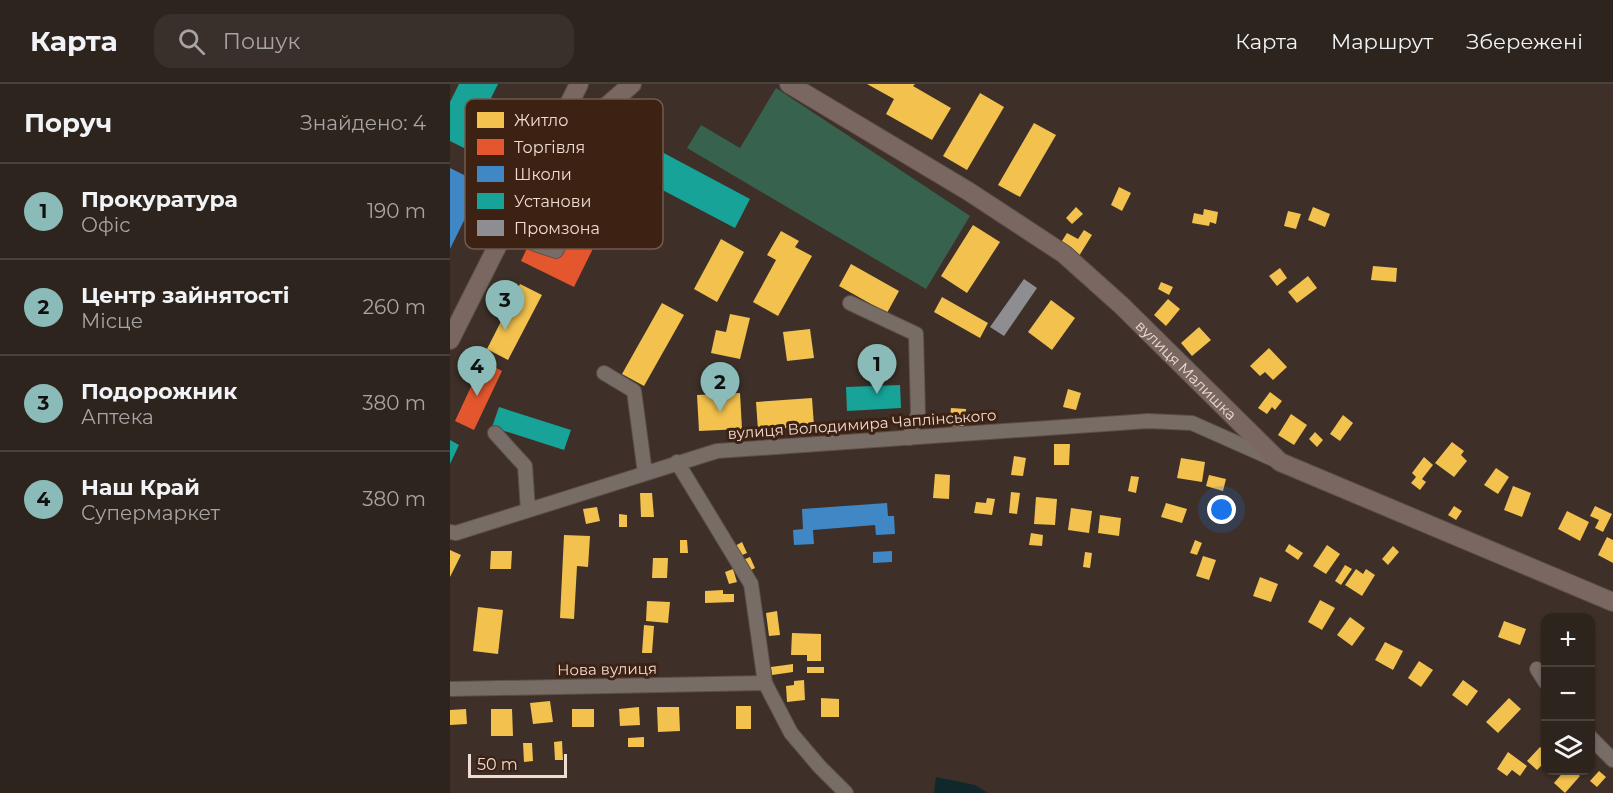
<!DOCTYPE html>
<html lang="uk">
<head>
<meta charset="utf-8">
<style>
  body { margin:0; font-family:Montserrat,sans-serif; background:#3a302b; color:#f1f3f6 }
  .controls { position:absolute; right:18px; bottom:18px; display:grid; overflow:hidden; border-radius:12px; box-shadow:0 2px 4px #0004 }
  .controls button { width:54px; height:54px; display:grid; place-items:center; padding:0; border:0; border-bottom:2px solid #49413c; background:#2e241e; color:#f1f3f6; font:30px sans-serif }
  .scale { position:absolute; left:18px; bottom:15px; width:99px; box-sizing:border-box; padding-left:6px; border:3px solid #efdcd3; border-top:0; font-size:16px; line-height:21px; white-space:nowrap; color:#efdcd3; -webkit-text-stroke:4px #3d2214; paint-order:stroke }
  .you { position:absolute; left:772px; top:426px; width:21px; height:21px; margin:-15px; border:4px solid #fff; border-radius:50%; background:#1a73e8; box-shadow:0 0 0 9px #1a73e833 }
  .badge { display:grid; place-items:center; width:39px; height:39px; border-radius:50%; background:#8bbbb9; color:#111; font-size:20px; font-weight:700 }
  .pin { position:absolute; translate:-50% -50px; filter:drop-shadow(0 2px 3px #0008) }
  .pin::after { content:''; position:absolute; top:32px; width:21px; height:18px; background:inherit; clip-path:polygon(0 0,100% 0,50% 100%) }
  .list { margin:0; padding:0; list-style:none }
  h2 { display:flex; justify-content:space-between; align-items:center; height:78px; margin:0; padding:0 24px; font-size:26px }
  h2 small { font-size:20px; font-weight:400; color:#a7a4a4 }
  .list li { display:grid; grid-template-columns:39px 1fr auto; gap:18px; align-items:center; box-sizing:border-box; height:96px; padding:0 24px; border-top:2px solid #49413c }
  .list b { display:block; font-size:22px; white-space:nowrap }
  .list p { margin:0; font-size:20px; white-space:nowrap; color:#a7a4a4 }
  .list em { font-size:20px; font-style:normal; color:#a7a4a4 }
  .icon { flex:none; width:33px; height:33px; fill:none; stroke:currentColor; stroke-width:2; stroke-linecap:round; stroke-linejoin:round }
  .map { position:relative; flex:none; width:1163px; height:709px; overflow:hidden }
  header { display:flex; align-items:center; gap:36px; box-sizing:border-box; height:84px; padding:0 30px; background:#2e241e; border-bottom:2px solid #49413c }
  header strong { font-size:28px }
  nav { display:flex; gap:33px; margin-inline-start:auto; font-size:21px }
  .search { width:420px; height:54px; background:#3a302b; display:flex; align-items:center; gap:15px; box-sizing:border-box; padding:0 21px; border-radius:18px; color:#a7a4a4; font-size:22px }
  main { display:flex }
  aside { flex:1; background:#2e241e }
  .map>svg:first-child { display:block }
  .green { fill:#37624e }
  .water { fill:#11282a }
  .homes { fill:#f2c14e }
  .shops { fill:#e4572e }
  .schools { fill:#3f88c5 }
  .public { fill:#17a398 }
  .industry { fill:#8d8d92 }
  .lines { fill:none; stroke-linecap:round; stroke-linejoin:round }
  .minor-casing { stroke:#5c4f48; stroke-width:16 }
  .major-casing { stroke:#5c4f48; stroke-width:20 }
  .minor { stroke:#786c66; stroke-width:14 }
  .major { stroke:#7a6761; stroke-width:18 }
  .labels { text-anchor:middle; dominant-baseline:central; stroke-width:6; stroke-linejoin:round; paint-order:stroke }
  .street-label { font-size:15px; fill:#efdcd3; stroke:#3d2214 }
  .key { fill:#3d2214; stroke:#725a4d; stroke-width:1.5 }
  .key-label { font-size:16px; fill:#efdcd3 }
</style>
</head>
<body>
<header>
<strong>Карта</strong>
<div class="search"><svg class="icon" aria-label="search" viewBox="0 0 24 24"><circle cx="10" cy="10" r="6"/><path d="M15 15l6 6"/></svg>Пошук</div>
<nav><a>Карта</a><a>Маршрут</a><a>Збережені</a></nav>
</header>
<main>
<aside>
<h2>Поруч<small>Знайдено: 4</small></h2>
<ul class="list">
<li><span class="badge">1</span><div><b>Прокуратура</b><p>Офіс</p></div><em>190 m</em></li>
<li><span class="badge">2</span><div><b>Центр зайнятості</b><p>Місце</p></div><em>260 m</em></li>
<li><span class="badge">3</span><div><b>Подорожник</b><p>Аптека</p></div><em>380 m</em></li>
<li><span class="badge">4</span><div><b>Наш Край</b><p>Супермаркет</p></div><em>380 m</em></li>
</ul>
</aside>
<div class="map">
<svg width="1163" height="709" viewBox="0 0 1163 709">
  <rect width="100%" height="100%" fill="#3e3028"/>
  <polygon class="green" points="326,4 520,132 476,205 237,64 251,41 290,64"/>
  <polygon class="water" points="486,693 525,701 538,709 484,709"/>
  <g class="homes">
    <polygon points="417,0 465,0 463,2 501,24 482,56 436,30 444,15"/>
    <polygon points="530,9 554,23 517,86 493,72"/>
    <polygon points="584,39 606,51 570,113 548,101"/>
    <polygon points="669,103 681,109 672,127 661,121"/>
    <polygon points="626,123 633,130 622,140 616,134"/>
    <polygon points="863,123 880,130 875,143 858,136"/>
    <polygon points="754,125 768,128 766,140 760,138 759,142 742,139 744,129 753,131"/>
    <polygon points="838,127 851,130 846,145 834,142"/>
    <polygon points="523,141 550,158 517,209 491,192"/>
    <polygon points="634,146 642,151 629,172 610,160 617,149 628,155"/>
    <polygon points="331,147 349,157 345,163 362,172 328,232 303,218 326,176 317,171"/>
    <polygon points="271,155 294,168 267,218 244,205"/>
    <polygon points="401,180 449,207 437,229 389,202"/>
    <polygon points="923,182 947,184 946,198 921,196"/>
    <polygon points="830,184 837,194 827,202 819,192"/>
    <polygon points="858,192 867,204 847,219 838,208"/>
    <polygon points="711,198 723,203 719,211 708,205"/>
    <polygon points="70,200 92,211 58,276 37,265"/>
    <polygon points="492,213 538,239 530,254 484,228"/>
    <polygon points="718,215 730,225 716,242 704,231"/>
    <polygon points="601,216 625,234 602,266 578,248"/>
    <polygon points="212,219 234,231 194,302 172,290"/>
    <polygon points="280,230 300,234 290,275 261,269 266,246 276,248"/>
    <polygon points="749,243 761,256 742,272 731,259"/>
    <polygon points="360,245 364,274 337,277 333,248"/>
    <polygon points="819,264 837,283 823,296 815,288 810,292 800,282"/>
    <polygon points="618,305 631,309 626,326 613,323"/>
    <polygon points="820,308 832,317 825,326 822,323 817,330 808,324"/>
    <polygon points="290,309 292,345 249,347 247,311"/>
    <polygon points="362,314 364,342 308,346 306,318"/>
    <polygon points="501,324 516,325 514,344 499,342"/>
    <polygon points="841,330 857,341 844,361 828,351"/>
    <polygon points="893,331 903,339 890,357 880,350"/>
    <polygon points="865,348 873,356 867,363 859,355"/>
    <polygon points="1002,358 1014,367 1011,371 1017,377 1004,393 985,379"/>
    <polygon points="604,360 620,360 619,381 604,381"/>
    <polygon points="564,372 576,374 573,392 561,391"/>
    <polygon points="974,373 983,381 972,395 976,398 970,406 961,399 966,393 962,389"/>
    <polygon points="731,374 755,378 752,398 727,394"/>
    <polygon points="1046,384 1059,393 1048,410 1034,401"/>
    <polygon points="485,390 500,391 499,415 483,414"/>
    <polygon points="759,391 776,395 773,407 756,402"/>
    <polygon points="681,392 689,393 686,409 678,407"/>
    <polygon points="1063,402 1081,409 1072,433 1054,426"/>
    <polygon points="561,408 570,409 567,430 559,429"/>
    <polygon points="190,409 202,409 204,433 191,433"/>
    <polygon points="586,413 607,415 605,441 584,440"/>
    <polygon points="537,414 545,415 542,431 524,429 526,418 536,419"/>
    <polygon points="716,419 737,425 732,439 711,433"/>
    <polygon points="1004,422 1012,427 1006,436 998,431"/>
    <polygon points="1145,422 1162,430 1153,448 1145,444 1149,436 1140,432"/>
    <polygon points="147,423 150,437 136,440 133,425"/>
    <polygon points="621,424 642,427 639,449 618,446"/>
    <polygon points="1117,427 1139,438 1130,457 1108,445"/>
    <polygon points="169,430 177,431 177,443 169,443"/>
    <polygon points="650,431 671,434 669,452 648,449"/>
    <polygon points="581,449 593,451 592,462 579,461"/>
    <polygon points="114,451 140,452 138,483 127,482 124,535 110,534"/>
    <polygon points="1157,453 1163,456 1163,479 1148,471"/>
    <polygon points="230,456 237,456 238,469 230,469"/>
    <polygon points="745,456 752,459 747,471 740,469"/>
    <polygon points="292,458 297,469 290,472 285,462"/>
    <polygon points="839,460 853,469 848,476 835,467"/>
    <polygon points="877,461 890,470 876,490 863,482"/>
    <polygon points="943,462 949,468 938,481 932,475"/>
    <polygon points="0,466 11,471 0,493"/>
    <polygon points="41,467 62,467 61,485 40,485"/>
    <polygon points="635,468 642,469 640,484 633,483"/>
    <polygon points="753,472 766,476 759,496 746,492"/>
    <polygon points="300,473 305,484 299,487 293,476"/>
    <polygon points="203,474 218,474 217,494 202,494"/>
    <polygon points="895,481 902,485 891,501 885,497"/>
    <polygon points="283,485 287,498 279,500 275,488"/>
    <polygon points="906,485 913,490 916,485 925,491 912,512 895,501"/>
    <polygon points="810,493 828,500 821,518 803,512"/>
    <polygon points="273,506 273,510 284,510 284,518 255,519 255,507"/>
    <polygon points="870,516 885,524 872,546 858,538"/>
    <polygon points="197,517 220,518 218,539 196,537"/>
    <polygon points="28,523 53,526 48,570 23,567"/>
    <polygon points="327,527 330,551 319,552 316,529"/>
    <polygon points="900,533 915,544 902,562 887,551"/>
    <polygon points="1054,537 1076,545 1070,561 1048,553"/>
    <polygon points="194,541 204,542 202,569 192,569"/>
    <polygon points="342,549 371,550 371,577 357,577 357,571 341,571"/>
    <polygon points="935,558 953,567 943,586 925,576"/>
    <polygon points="969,577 983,586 971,603 958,594"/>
    <polygon points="343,580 343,588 322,591 321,583"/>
    <rect x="357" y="583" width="17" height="6"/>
    <polygon points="354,596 355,616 337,618 336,602 344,601 344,597"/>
    <polygon points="1013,596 1028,607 1017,622 1002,611"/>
    <polygon points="371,614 389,615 389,633 371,633"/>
    <polygon points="1059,614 1071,625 1048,649 1036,638"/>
    <polygon points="100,617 103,638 83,640 80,619"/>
    <rect x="286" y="622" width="15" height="23"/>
    <polygon points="189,623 190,641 170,642 169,625"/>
    <polygon points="207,623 229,623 230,647 208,648"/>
    <polygon points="16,625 17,640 0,641 0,626"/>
    <polygon points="41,625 62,625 63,652 41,652"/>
    <rect x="122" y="625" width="22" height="18"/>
    <polygon points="194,653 194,663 178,663 178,654"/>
    <polygon points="112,657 113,676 105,676 104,658"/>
    <polygon points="73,659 82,659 83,677 74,678"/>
    <polygon points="1090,663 1096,668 1096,677 1087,686 1077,677"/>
    <polygon points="1058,668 1077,682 1070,692 1062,686 1057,692 1047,685"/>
    <polygon points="1115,686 1123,686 1130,692 1115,709 1104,699"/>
    <polygon points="1149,687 1156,693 1147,703 1140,697"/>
  </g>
  <g class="shops">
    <polygon points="141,80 164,91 152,116 164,122 124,203 71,177 79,160 107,173 137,112 128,107"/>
    <polygon points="33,277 52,287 24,346 5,337"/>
  </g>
  <g class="schools">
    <polygon points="0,84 32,100 0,165"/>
    <polygon points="437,419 438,432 444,432 445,450 426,451 425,441 363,446 364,460 344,461 343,446 353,445 352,425"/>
    <polygon points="442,467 442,478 423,479 423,468"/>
  </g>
  <g class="public">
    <polygon points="9,0 48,0 16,65 0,57 0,18"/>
    <polygon points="195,59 300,115 285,144 180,89"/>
    <polygon points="450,301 451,324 397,327 396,303"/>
    <polygon points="49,323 121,346 114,366 42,343"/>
    <polygon points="0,356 9,361 0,380"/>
  </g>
  <polygon class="industry" points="574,195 587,204 554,252 540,243"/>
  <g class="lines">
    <g class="minor-casing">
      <g id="minor">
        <polyline points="124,107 131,115 106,167 82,159 123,73 137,79"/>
        <polyline points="400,219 466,250 468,330 459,354"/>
        <polyline points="154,289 184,307 195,389"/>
        <polyline points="45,349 75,382 78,426"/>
        <polyline points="227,378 301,500 315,599 341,649 369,682 396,709"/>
        <polyline points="0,448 6,449 267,367 698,337 742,339 823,375"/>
        <polyline points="1087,585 1096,599"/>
        <polyline points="0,605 315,599"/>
        <polyline points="1140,653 1163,676"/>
      </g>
    </g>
    <g class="major-casing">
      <g id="major">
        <path id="s1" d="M 339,0 L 518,107 L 614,170 L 671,221 L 830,378 L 1163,518"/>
        <polyline points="106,46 149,29 182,0"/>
        <polyline points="0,256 129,0"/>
      </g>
    </g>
    <use href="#minor" class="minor"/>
    <use href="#major" class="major"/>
  </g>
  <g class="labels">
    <g class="street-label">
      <text stroke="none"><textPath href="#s1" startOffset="492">вулиця Малишка</textPath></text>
      <text transform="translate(412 340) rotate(-4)">вулиця Володимира Чаплінського</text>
      <text transform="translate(157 585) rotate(-1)">Нова вулиця</text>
    </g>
  </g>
  <rect x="15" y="15" width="198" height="150" rx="9" class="key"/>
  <rect x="27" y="28" width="27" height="16" fill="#f2c14e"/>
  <rect x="27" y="55" width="27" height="16" fill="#e4572e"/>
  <rect x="27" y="82" width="27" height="16" fill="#3f88c5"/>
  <rect x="27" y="109" width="27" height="16" fill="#17a398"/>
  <rect x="27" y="136" width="27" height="16" fill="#8d8d92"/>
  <g class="key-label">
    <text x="64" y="42">Житло</text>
    <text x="64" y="69">Торгівля</text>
    <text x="64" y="96">Школи</text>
    <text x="64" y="123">Установи</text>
    <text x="64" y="150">Промзона</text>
  </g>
</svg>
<div class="controls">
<button>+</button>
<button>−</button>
<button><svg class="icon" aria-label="layers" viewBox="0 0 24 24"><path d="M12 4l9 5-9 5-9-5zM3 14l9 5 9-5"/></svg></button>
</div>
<div class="scale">50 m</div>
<div class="you"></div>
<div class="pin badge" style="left:427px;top:310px">1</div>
<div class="pin badge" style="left:270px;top:328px">2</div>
<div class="pin badge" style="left:55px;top:246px">3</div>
<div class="pin badge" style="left:27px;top:312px">4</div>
</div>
</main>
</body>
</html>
